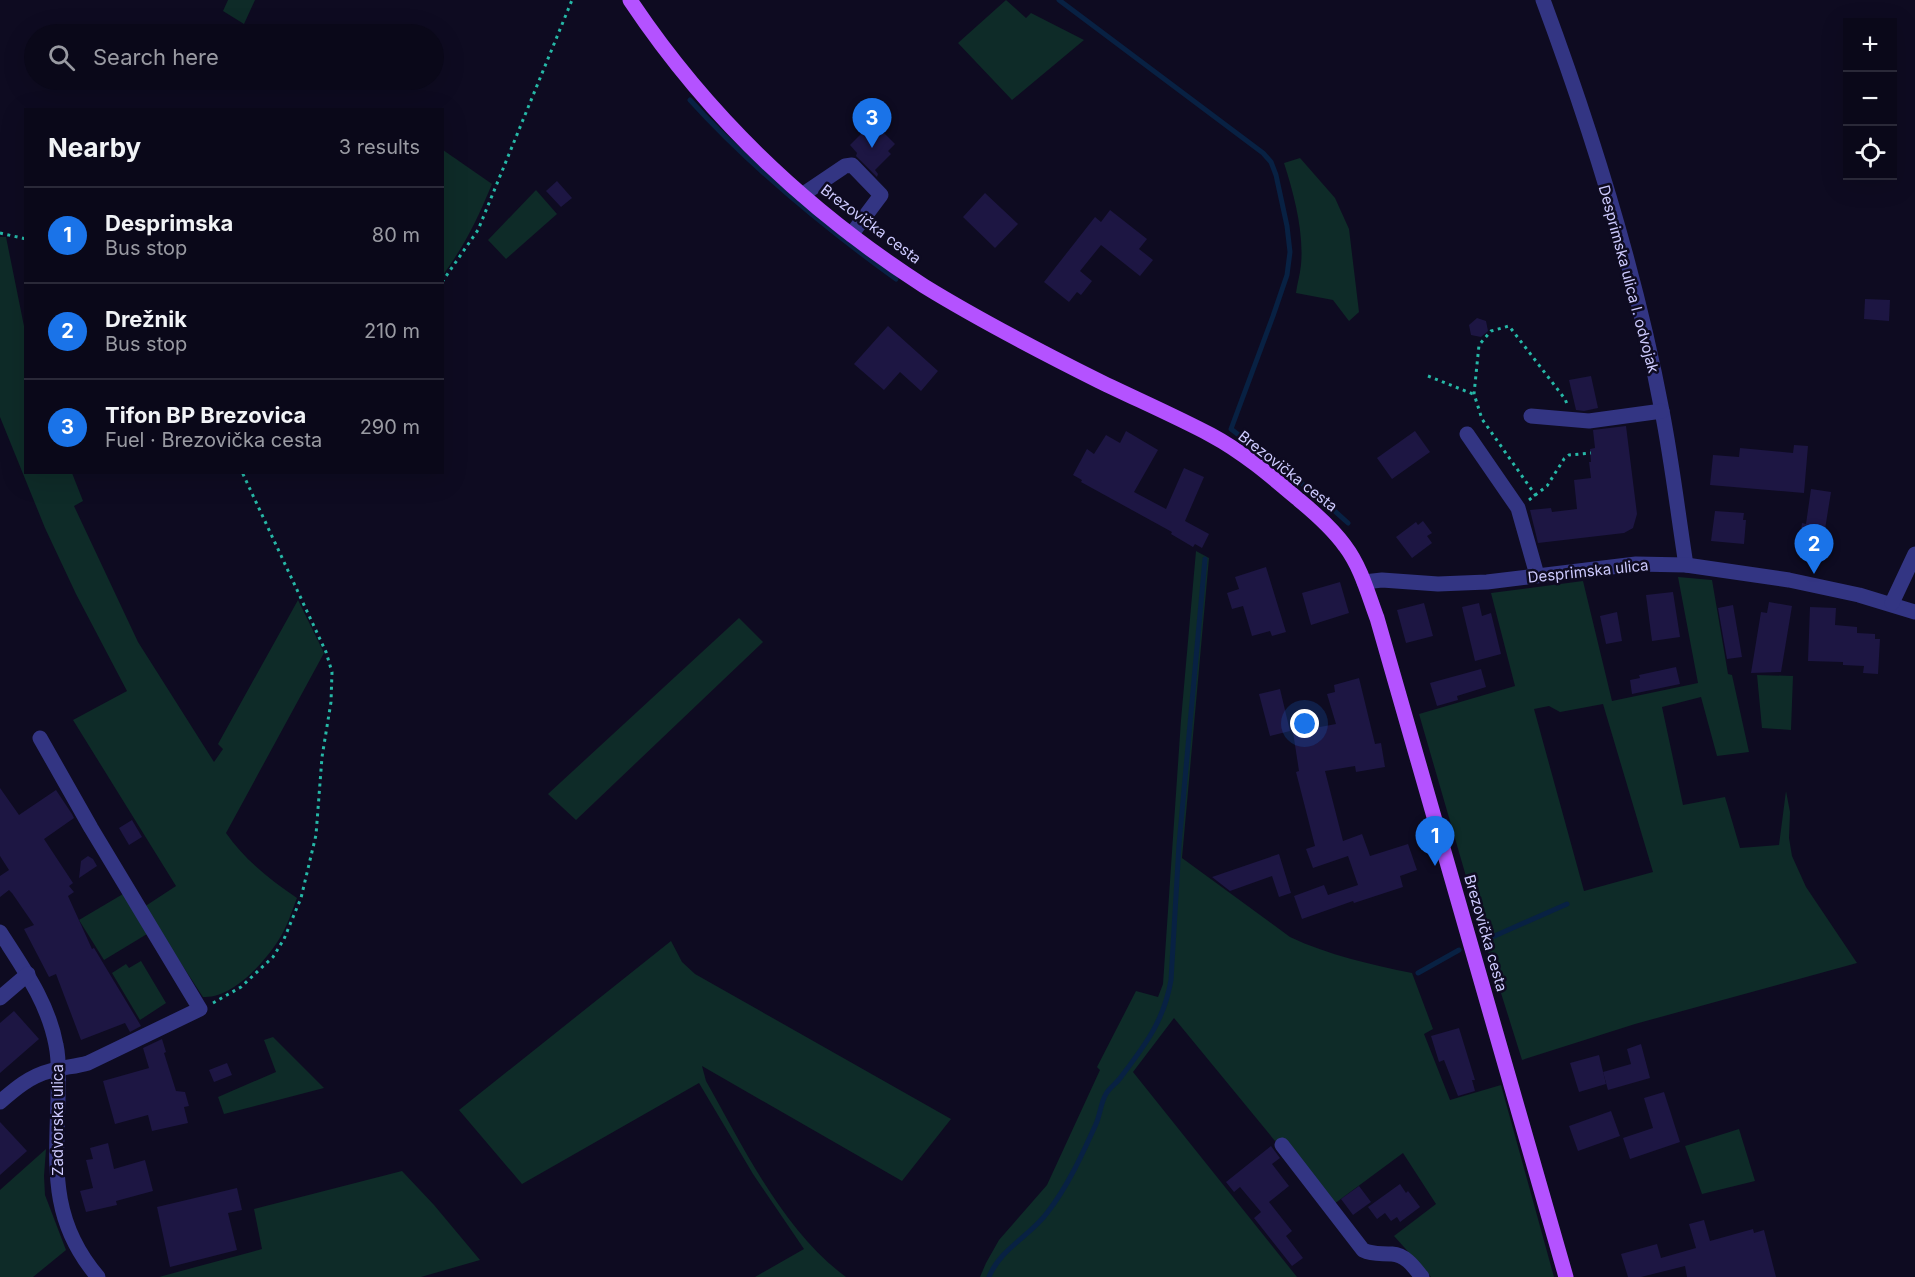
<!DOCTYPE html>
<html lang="en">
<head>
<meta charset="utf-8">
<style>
  body { margin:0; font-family:Inter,sans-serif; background:#131122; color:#f1f3f6 }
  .controls { position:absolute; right:18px; top:18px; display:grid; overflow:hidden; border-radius:0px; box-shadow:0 6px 24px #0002 }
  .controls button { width:54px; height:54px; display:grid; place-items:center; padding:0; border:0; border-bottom:2px solid #2a2938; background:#0a0819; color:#f1f3f6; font:30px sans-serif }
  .you { position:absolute; left:1305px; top:724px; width:21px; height:21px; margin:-15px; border:4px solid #fff; border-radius:50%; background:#1a73e8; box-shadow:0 0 0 9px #1a73e833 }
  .badge { display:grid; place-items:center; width:39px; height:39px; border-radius:50%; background:#1a73e8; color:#fff; font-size:20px; font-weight:700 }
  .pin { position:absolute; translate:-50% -50px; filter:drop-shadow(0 2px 3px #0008) }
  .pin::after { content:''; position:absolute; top:32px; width:21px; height:18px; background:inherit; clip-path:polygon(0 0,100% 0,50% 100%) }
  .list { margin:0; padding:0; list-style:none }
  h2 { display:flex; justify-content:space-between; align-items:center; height:78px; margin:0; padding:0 24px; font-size:26px }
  h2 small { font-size:20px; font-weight:400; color:#999aa2 }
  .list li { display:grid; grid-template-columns:39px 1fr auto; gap:18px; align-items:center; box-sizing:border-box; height:96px; padding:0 24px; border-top:2px solid #2a2938 }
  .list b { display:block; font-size:22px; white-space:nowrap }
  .list p { margin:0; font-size:20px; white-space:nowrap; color:#999aa2 }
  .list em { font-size:20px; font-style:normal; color:#999aa2 }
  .icon { flex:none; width:33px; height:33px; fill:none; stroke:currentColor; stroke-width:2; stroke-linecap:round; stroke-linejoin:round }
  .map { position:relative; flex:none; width:1915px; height:1277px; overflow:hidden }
  .search { position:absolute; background:#0a0819; box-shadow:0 6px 24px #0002; left:24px; top:24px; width:420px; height:66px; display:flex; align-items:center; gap:15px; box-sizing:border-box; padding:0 21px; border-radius:33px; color:#999aa2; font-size:22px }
  .panel { position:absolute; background:#0a0819; box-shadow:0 6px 24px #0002; left:24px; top:108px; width:420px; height:366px; border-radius:0px }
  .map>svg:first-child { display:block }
  .green { fill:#0e2b28; fill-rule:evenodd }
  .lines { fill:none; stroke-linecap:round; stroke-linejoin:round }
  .stream { stroke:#082143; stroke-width:5 }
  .building { fill:#1d1643 }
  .path { stroke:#26b8a7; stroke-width:3; stroke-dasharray:3 4.5; stroke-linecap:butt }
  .minor { stroke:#333583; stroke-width:15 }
  .major { stroke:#b452ff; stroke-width:15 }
  .labels { text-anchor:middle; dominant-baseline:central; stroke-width:5; stroke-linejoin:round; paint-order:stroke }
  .street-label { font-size:15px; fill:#cecbff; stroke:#0e0b21 }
</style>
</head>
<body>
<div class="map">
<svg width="1915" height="1277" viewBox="0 0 1915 1277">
  <rect width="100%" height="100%" fill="#0e0b21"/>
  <g class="green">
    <polygon points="228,0 255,0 244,24 223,11"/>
    <polygon points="1006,0 1026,18 1031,13 1084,40 1012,100 958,43"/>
    <path d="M 443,150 L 492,184 C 477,220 466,243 443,275 Z"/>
    <path d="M 1300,158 L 1335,198 L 1349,229 L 1359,312 L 1349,321 L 1333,300 L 1296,293 C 1297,284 1300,275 1301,265 C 1304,232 1294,194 1284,163 Z"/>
    <polygon points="536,190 557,214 506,259 488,240"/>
    <path d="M 0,237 L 6,237 L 25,331 L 26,472 L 72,473 L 83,501 L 74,506 L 138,642 L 214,762 L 223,749 L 218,744 L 298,600 L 324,653 L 226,833 C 245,860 269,879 297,898 C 292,911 288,924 281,936 C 267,960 233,999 203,997 L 144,907 L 176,886 L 73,720 L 127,691 L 76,594 L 45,528 L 0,417 Z"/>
    <path d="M 1196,551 L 1209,558 L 1182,858 L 1290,937 C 1328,955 1372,965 1412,973 L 1433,1029 L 1424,1034 L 1450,1100 L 1501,1085 L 1554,1277 L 1431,1277 L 1394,1236 L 1436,1204 L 1403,1153 L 1334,1204 L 1284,1138 L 1275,1141 L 1174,1018 L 1133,1072 L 1297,1277 L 980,1277 L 986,1263 L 999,1240 L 1047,1185 L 1100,1070 L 1097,1067 L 1136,991 L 1158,997 L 1163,984 L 1181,720 Z"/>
    <path d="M 1678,577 L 1712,580 L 1728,674 L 1732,675 L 1749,752 L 1717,756 L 1701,697 L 1662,707 L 1683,805 L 1725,797 L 1740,848 L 1779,845 L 1786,791 L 1790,812 L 1789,838 L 1792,856 L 1806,887 L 1857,963 L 1635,1024 L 1522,1060 L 1485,942 L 1419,714 L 1515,686 L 1491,593 L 1583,581 L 1612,701 L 1698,683 ZM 1603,704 L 1653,872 L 1584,891 L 1534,709 L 1549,706 L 1560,712 Z"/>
    <polygon points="739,618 763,642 576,820 548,794"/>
    <polygon points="1757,675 1793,676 1791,730 1762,728"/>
    <polygon points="123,894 147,934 104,960 79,920"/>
    <path d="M 671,941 L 682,962 L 695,974 L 951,1119 L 902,1181 L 702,1066 L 706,1081 C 744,1148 783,1231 846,1277 L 755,1277 L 804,1249 L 753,1174 L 699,1083 L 522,1184 L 459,1110 Z"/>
    <polygon points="141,961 166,1003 140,1020 112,973 126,964 129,968"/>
    <polygon points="273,1037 324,1088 224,1114 218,1097 276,1072 264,1040"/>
    <polygon points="1739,1129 1755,1181 1702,1194 1685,1146"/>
    <polygon points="46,1149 44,1176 45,1195 66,1250 33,1277 0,1277 0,1190"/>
    <polygon points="402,1171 434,1205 480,1260 421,1277 159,1277 262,1249 254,1209"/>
  </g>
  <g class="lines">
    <g class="stream">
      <polyline points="1059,0 1263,153 1271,162 1276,175 1287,226 1290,252 1287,275 1273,316 1231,429 1318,496 1348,523"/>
      <path d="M 690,100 C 752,168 821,225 896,279"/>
      <polyline points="1490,938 1567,904"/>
      <polyline points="1418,973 1459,950"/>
      <path d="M 989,1277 C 1000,1249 1030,1236 1047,1213 C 1068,1186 1082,1155 1096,1124 C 1100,1115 1101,1102 1106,1094 C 1109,1088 1117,1083 1121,1077 C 1145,1045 1164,1021 1171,980 L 1179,845 L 1205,559"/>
    </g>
  </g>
  <g class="building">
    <polygon points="878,127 895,144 888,151 891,154 875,170 878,174 877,177 856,156 857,153 850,145 866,129 871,134"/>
    <polygon points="557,181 572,198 561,207 546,191"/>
    <polygon points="985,193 1018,224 995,248 963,217"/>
    <polygon points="1110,210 1147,239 1139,249 1153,260 1140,276 1101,245 1080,271 1092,281 1081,295 1077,292 1069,302 1044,282 1095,217 1101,222"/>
    <polygon points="1865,299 1890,300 1889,321 1864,319"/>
    <polygon points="1477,318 1486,321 1488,331 1481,337 1471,335 1469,325"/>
    <polygon points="888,326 938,371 921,391 900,372 884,390 854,364"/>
    <polygon points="1591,376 1598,408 1584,411 1576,410 1569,380"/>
    <polygon points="1626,426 1637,514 1633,528 1624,533 1538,543 1530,510 1551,508 1552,512 1577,509 1574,480 1591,478 1589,462 1591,462 1590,449 1595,448 1593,430"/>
    <polygon points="1126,431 1158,450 1134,492 1166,509 1184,468 1204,477 1185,521 1209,534 1202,548 1195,544 1193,547 1171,534 1172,532 1081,482 1082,480 1073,475 1087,449 1094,454 1106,435 1120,443"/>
    <polygon points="1415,431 1430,452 1392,479 1377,458"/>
    <polygon points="1794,445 1808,446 1804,493 1710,485 1713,455 1739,457 1740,448 1793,453"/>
    <polygon points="1811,489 1831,492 1821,554 1798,550 1802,523 1806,524"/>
    <polygon points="1715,511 1744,513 1743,520 1746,520 1744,544 1711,541"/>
    <polygon points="1423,521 1432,533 1427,536 1432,543 1412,558 1396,537 1416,522 1418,525"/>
    <polygon points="1266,567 1286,632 1272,636 1270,631 1252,636 1243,606 1232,609 1227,593 1239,589 1235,577"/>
    <polygon points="1340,582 1349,613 1311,625 1302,593"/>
    <polygon points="1673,592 1680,637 1652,641 1646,595"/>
    <polygon points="1769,602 1792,606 1781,672 1751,673 1761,612 1767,613"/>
    <polygon points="1424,603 1433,636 1406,643 1397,610"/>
    <polygon points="1479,603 1482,616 1491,613 1501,654 1475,661 1462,607"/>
    <polygon points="1733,605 1742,657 1727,659 1718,608"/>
    <polygon points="1810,607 1836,608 1835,625 1857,627 1857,633 1875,634 1875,639 1880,639 1878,674 1863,673 1864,666 1843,665 1843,662 1808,661"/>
    <polygon points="1617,612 1622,641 1606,644 1600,616"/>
    <polygon points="1676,667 1680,684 1632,694 1630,680 1640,678 1639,675"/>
    <polygon points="1481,669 1486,687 1457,696 1458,700 1437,706 1430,683"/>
    <polygon points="1359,678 1375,744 1381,743 1385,767 1356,772 1355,766 1325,771 1343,841 1362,834 1370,856 1408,844 1417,870 1400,876 1403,887 1354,903 1353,901 1302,919 1294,896 1324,885 1328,895 1358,885 1348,856 1313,868 1306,849 1315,846 1296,772 1299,771 1293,732 1336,724 1327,694 1335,692 1334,685"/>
    <polygon points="1280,689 1290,731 1270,736 1259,694"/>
    <polygon points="0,788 19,815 56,790 72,814 74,818 44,839 73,883 69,886 74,892 68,896 92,949 94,948 141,1026 130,1032 125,1023 81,1040 56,974 49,977 24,929 34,925 12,893 9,890 0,897 0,876 9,870 0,856"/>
    <polygon points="132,820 142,837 129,845 119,828"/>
    <polygon points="1279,854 1291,893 1279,897 1272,876 1230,891 1212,877"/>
    <polygon points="88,856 93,859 97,866 79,878 81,861"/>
    <polygon points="14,1011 39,1039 0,1073 0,1023"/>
    <polygon points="1459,1028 1475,1080 1472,1080 1475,1091 1458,1096 1444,1060 1439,1062 1431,1036"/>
    <polygon points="162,1039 166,1052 164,1053 176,1091 185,1092 189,1106 184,1107 188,1123 152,1131 148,1115 115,1124 103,1081 149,1068 143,1048"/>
    <polygon points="1641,1044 1650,1078 1608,1090 1603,1072 1631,1064 1627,1049"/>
    <polygon points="1599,1055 1606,1084 1579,1092 1570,1063"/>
    <polygon points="227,1063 232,1075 214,1082 209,1070"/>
    <polygon points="1664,1092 1680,1142 1630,1159 1623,1138 1653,1128 1644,1098"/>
    <polygon points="1611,1111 1620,1136 1578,1151 1569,1126"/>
    <polygon points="0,1122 27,1151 0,1175"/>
    <polygon points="108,1143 114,1169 145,1160 153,1191 116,1201 117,1205 86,1212 80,1191 93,1188 86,1160 93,1159 90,1148"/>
    <polygon points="1271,1146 1280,1158 1272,1164 1289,1186 1269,1202 1292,1231 1286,1236 1303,1258 1292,1266 1254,1218 1261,1212 1240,1187 1234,1192 1226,1182"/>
    <polygon points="1400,1184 1406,1193 1408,1191 1420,1207 1400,1222 1397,1217 1391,1221 1385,1213 1377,1219 1368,1207"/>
    <polygon points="1359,1186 1371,1202 1353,1215 1341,1199"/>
    <polygon points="237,1188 242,1210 228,1213 237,1250 170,1267 157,1207"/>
    <polygon points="1704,1220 1710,1241 1753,1229 1754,1233 1764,1230 1776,1277 1687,1277 1685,1266 1641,1277 1628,1277 1621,1254 1657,1244 1661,1258 1696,1248 1689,1224"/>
  </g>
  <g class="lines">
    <g class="path">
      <polyline points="0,233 26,239"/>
      <polyline points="442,282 478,230 572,0"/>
      <polyline points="1428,376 1473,394"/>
      <polyline points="1536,496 1482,419 1474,394 1479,345 1491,331 1509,326 1565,399 1567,404"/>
      <polyline points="1529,500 1547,486 1564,459 1569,455 1591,453"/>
      <polyline points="213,1003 241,987 273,957 284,939 301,898 316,835 322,757 331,702 332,672 326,652 242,472"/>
    </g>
    <g class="minor">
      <path d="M 1543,0 C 1592,132 1636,273 1662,411 C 1672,462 1678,514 1686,565"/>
      <polyline points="802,195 845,166 852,165 881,195 851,235"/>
      <polyline points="1531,416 1589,421 1662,411"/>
      <polyline points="1467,434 1518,508 1537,575"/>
      <polyline points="1364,582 1382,580 1438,584 1487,582 1636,564 1686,565 1789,580 1859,595 1915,612"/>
      <polyline points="1892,603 1915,554"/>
      <path d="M 0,932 C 23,968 48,1002 56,1045 C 60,1063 58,1082 58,1100 C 56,1168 50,1221 98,1277"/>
      <polyline points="0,998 28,974"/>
      <path d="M 0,1102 C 15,1089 30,1076 50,1071 C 62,1067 75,1067 88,1063 L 200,1009 L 91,828 L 40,738"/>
      <path d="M 1282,1145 L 1363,1250 C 1373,1255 1381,1253 1392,1254 C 1406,1255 1414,1267 1422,1277"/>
    </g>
    <path class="major" d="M 630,0 C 708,117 806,210 924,286 C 981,321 1039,351 1099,381 C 1136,399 1175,416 1211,435 C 1243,452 1272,477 1299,500 C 1316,514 1332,528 1345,546 C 1361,567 1368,594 1377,618 L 1566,1277"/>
  </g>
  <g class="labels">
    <g class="street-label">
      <text transform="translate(871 224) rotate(37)">Brezovička cesta</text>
      <text transform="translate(1629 279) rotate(75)">Desprimska ulica I. odvojak</text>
      <text transform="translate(1288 471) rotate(38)">Brezovička cesta</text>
      <text transform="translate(1588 571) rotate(-6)">Desprimska ulica</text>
      <text transform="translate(1486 933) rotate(74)">Brezovička cesta</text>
      <text transform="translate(57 1120) rotate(-90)">Zadvorska ulica</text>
    </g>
  </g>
</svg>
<div class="controls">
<button>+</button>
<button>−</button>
<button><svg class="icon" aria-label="locate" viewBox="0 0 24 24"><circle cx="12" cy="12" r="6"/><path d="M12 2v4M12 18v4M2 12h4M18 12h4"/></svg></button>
</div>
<div class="you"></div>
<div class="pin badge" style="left:1435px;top:866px">1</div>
<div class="pin badge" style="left:1814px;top:574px">2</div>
<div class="pin badge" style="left:872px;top:148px">3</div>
<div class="search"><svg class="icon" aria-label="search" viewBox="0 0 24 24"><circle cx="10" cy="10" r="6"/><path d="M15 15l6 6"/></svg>Search here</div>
<section class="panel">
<h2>Nearby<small>3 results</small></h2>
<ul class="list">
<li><span class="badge">1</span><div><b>Desprimska</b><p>Bus stop</p></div><em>80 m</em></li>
<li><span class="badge">2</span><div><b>Drežnik</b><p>Bus stop</p></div><em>210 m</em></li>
<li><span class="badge">3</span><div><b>Tifon BP Brezovica</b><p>Fuel · Brezovička cesta</p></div><em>290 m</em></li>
</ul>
</section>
</div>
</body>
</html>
